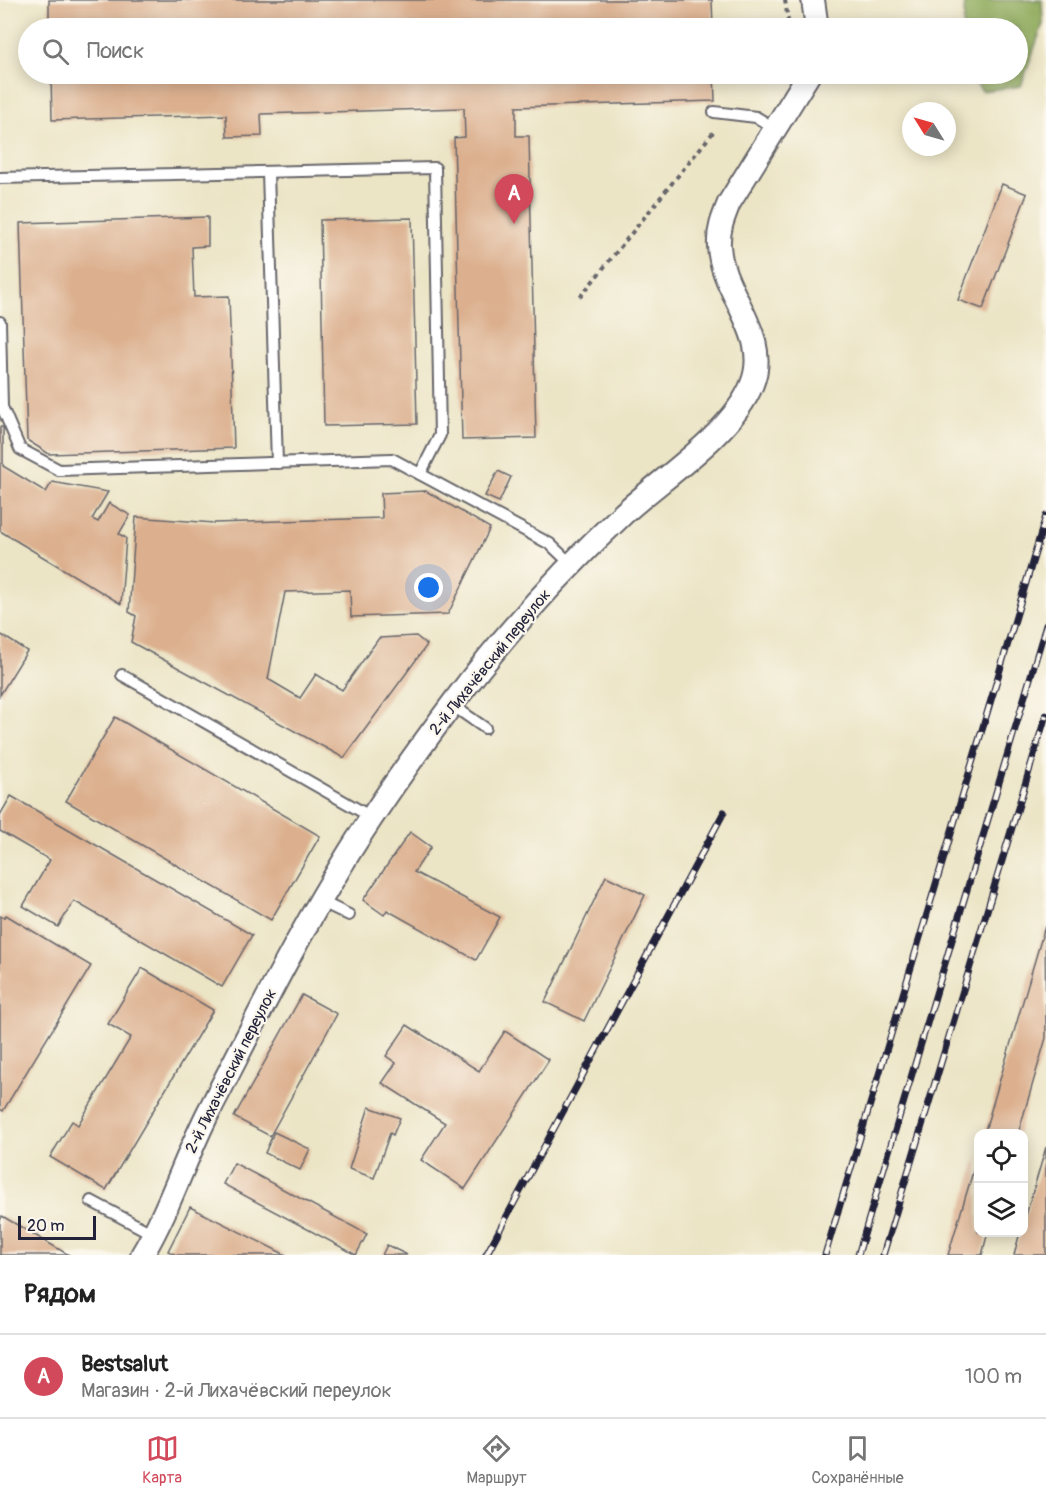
<!DOCTYPE html>
<html lang="ru">
<head>
<meta charset="utf-8">
<style>
  body { margin:0; font-family:Pangolin,sans-serif; background:#f2f2f2; color:#222 }
  .controls { position:absolute; right:18px; bottom:18px; display:grid; overflow:hidden; border-radius:12px; box-shadow:0 3px 15px #0003 }
  .controls button { width:54px; height:54px; display:grid; place-items:center; padding:0; border:0; border-bottom:2px solid #e0e0e0; background:#fff; color:#222; font:30px sans-serif }
  .compass { position:absolute; left:902px; top:102px; width:54px; height:54px; border-radius:50%; background:#fff; box-shadow:0 3px 15px #0003; rotate:307deg }
  .scale { position:absolute; left:18px; bottom:15px; width:78px; box-sizing:border-box; padding-left:6px; border:3px solid #22223b; border-top:0; font-size:16px; line-height:21px; white-space:nowrap; color:#22223b; -webkit-text-stroke:4px #fbf7ec; paint-order:stroke }
  .you { position:absolute; left:429px; top:588px; width:21px; height:21px; margin:-15px; border:4px solid #fff; border-radius:50%; background:#1a73e8; box-shadow:0 0 0 9px #1a73e833 }
  .badge { display:grid; place-items:center; width:39px; height:39px; border-radius:50%; background:#d1495b; color:#fff; font-size:20px; font-weight:700 }
  .pin { position:absolute; translate:-50% -50px; filter:drop-shadow(0 2px 3px #0008) }
  .pin::after { content:''; position:absolute; top:32px; width:21px; height:18px; background:inherit; clip-path:polygon(0 0,100% 0,50% 100%) }
  .list { margin:0; padding:0; list-style:none }
  h2 { display:flex; justify-content:space-between; align-items:center; height:78px; margin:0; padding:0 24px; font-size:26px }
  h2 small { font-size:20px; font-weight:400; color:#767676 }
  .list li { display:grid; grid-template-columns:39px 1fr auto; gap:18px; align-items:center; box-sizing:border-box; height:84px; padding:0 24px; border-top:2px solid #e0e0e0 }
  .list b { display:block; font-size:22px; white-space:nowrap }
  .list p { margin:0; font-size:20px; white-space:nowrap; color:#767676 }
  .list em { font-size:20px; font-style:normal; color:#767676 }
  .icon { flex:none; width:33px; height:33px; fill:none; stroke:currentColor; stroke-width:2; stroke-linecap:round; stroke-linejoin:round }
  .map { position:relative; flex:none; width:1046px; height:1255px; overflow:hidden }
  .search { position:absolute; background:#fff; box-shadow:0 3px 15px #0003; left:18px; right:18px; top:18px; height:66px; display:flex; align-items:center; gap:15px; box-sizing:border-box; padding:0 21px; border-radius:33px; color:#767676; font-size:22px }
  .sheet { height:162px; background:#fff }
  nav { display:flex; justify-content:space-around; align-items:center; box-sizing:border-box; height:84px; border-top:2px solid #e0e0e0; background:#fff; font-size:16px; color:#767676 }
  nav a { display:grid; justify-items:center; gap:3px }
  nav .on { color:#d1495b }
  .map>svg:first-child { display:block }
  .forest { fill:#8faa5c; stroke:#58664c; stroke-width:1.5 }
  .building { fill:#dcb08f }
  .lines { fill:none; stroke-linecap:round; stroke-linejoin:round }
  .service-casing { stroke:#68666b; stroke-width:14 }
  .minor-casing { stroke:#68666b; stroke-width:26 }
  .path { stroke:#68666b; stroke-width:4; stroke-dasharray:4.5 4.5; stroke-linecap:butt }
  .service { stroke:#fff; stroke-width:10 }
  .minor { stroke:#fff; stroke-width:22 }
  .rail-casing { stroke:#22223b; stroke-width:7 }
  .rail { stroke:#fbf7ec; stroke-width:4.5; stroke-dasharray:14; stroke-linecap:butt }
  .labels { text-anchor:middle; dominant-baseline:central; stroke-width:4.5; stroke-linejoin:round; paint-order:stroke }
  .street-label { font-size:16px; fill:#22223b; stroke:#fbf7ec }
</style>
</head>
<body>
<div class="map">
<svg width="1046" height="1255" viewBox="0 0 1046 1255">
  <rect width="100%" height="100%" fill="#fbf7ec"/>
  <filter id="ink" filterUnits="userSpaceOnUse"><feTurbulence type="fractalNoise" baseFrequency=".0167" numOctaves="2"/><feDisplacementMap in="SourceGraphic" scale="12" xChannelSelector="R" yChannelSelector="G"/><feConvolveMatrix kernelMatrix="1 2 1 2 8 2 1 2 1" color-interpolation-filters="sRGB"/></filter>
  <filter id="wash" filterUnits="userSpaceOnUse"><feTurbulence type="fractalNoise" baseFrequency=".008" numOctaves="4" result="noise"/><feDisplacementMap in="SourceGraphic" scale="24" xChannelSelector="R" yChannelSelector="G"/><feGaussianBlur stdDeviation="1.35" result="paint"/><feColorMatrix in="noise" values="0 0 0 0 0 0 0 0 0 0 0 0 0 0 0 0 0 1.4 0 .05"/><feComposite in="paint" operator="in"/></filter>
  <g filter="url(#wash)">
    <rect width="100%" height="100%" fill="#ebe4c5"/>
    <polygon class="forest" points="965,0 1042,0 1043,24 1021,86 982,91 969,74 1018,74 1018,28 963,28"/>
    <g id="blocks">
      <g class="building">
        <polygon points="49,0 712,0 713,28 49,28"/>
        <polygon points="51,74 714,74 715,101 516,107 516,136 529,136 536,438 462,440 454,138 465,137 464,108 261,114 262,136 227,137 226,115 52,120"/>
        <polygon points="1002,184 1027,194 983,309 958,300"/>
        <polygon points="208,217 208,246 192,247 194,297 229,296 234,448 49,454 27,440 20,223"/>
        <polygon points="412,218 417,424 324,426 320,220"/>
        <polygon points="0,427 3,427 3,466 46,492 52,482 108,492 92,519 98,522 109,503 130,515 119,534 126,538 121,604 0,531"/>
        <polygon points="498,471 511,477 499,502 485,496"/>
        <polygon points="426,491 490,528 448,614 351,617 350,590 285,592 268,679 300,698 316,674 342,690 379,638 416,636 427,645 344,758 131,642 136,616 129,612 136,517 214,523 382,518 381,493"/>
        <polygon points="0,634 27,651 0,695"/>
        <polygon points="115,717 320,836 271,920 66,801"/>
        <polygon points="11,796 252,935 222,987 74,901 58,927 23,906 50,860 0,831 0,815"/>
        <polygon points="410,832 431,847 414,872 500,917 476,960 387,910 384,915 363,900"/>
        <polygon points="606,876 645,895 584,1021 545,1002"/>
        <polygon points="6,915 91,966 3,1111 0,1109 0,916 4,918"/>
        <polygon points="1045,926 1046,1038 1018,1134 984,1134"/>
        <polygon points="142,968 213,1010 106,1190 50,1157 72,1121 78,1125 131,1037 108,1024"/>
        <polygon points="302,995 337,1014 270,1136 234,1117"/>
        <polygon points="407,1025 479,1071 505,1031 549,1060 465,1189 421,1160 445,1123 382,1083 396,1063 386,1056"/>
        <polygon points="369,1107 400,1118 393,1135 390,1133 374,1178 349,1169"/>
        <polygon points="274,1132 310,1149 300,1170 265,1153"/>
        <polygon points="1046,1147 1046,1255 1014,1255 1020,1232 1024,1232 1024,1222"/>
        <polygon points="978,1155 978,1232 988,1232 982,1255 948,1255"/>
        <polygon points="234,1163 367,1234 356,1255 223,1184"/>
        <polygon points="190,1207 286,1255 176,1255 168,1251"/>
        <polygon points="2,1216 69,1255 0,1255 0,1221"/>
        <polygon points="387,1245 407,1255 382,1255"/>
      </g>
    </g>
  </g>
  <g filter="url(#ink)">
    <use href="#blocks" fill-opacity="0" stroke="#68666b" stroke-width="1.5"/>
    <g class="lines">
      <g class="service-casing">
        <g id="service">
          <polyline points="714,112 756,117 776,129"/>
          <polyline points="268,172 277,463"/>
          <polyline points="0,178 435,168 440,435 420,474"/>
          <polyline points="0,322 2,407 20,449 59,470 392,459 550,544 572,565"/>
          <polyline points="122,675 373,818"/>
          <polyline points="452,705 485,728"/>
          <polyline points="320,901 349,915"/>
          <polyline points="91,1201 153,1234"/>
        </g>
      </g>
      <g class="minor-casing">
        <g id="minor">
          <polyline points="813,0 817,28"/>
          <path d="M 142,1255 C 169,1210 185,1158 209,1111 C 250,1032 289,952 335,876 C 370,816 412,758 453,703 C 504,635 562,571 623,514 C 662,478 733,433 752,384 C 772,335 721,293 719,246 C 718,230 723,218 729,203 L 809,74"/>
        </g>
      </g>
      <g class="path">
        <polyline points="785,0 789,28"/>
        <polyline points="580,297 715,130"/>
      </g>
      <use href="#service" class="service"/>
      <use href="#minor" class="minor"/>
      <g class="rail-casing">
        <g id="rail">
          <polyline points="486,1255 724,812"/>
          <polyline points="825,1255 1046,516"/>
          <polyline points="858,1255 1046,625"/>
          <polyline points="883,1255 1046,715"/>
        </g>
      </g>
      <use href="#rail" class="rail"/>
    </g>
  </g>
  <g class="labels">
    <g class="street-label">
      <text transform="translate(490 662) rotate(-51)">2-й Лихачёвский переулок</text>
      <text transform="translate(231 1071) rotate(-63)">2-й Лихачёвский переулок</text>
    </g>
  </g>
</svg>
<div class="controls">
<button><svg class="icon" aria-label="locate" viewBox="0 0 24 24"><circle cx="12" cy="12" r="6"/><path d="M12 2v4M12 18v4M2 12h4M18 12h4"/></svg></button>
<button><svg class="icon" aria-label="layers" viewBox="0 0 24 24"><path d="M12 4l9 5-9 5-9-5zM3 14l9 5 9-5"/></svg></button>
</div>
<svg class="compass" viewBox="-18 -18 36 36"><path d="M0-13l5 13h-10z" fill="#e53935"/><path d="M0 13l5-13h-10z" fill="#767676"/></svg>
<div class="scale">20 m</div>
<div class="you"></div>
<div class="pin badge" style="left:514px;top:224px">A</div>
<div class="search"><svg class="icon" aria-label="search" viewBox="0 0 24 24"><circle cx="10" cy="10" r="6"/><path d="M15 15l6 6"/></svg>Поиск</div>
</div>
<section class="sheet">
<h2>Рядом<small></small></h2>
<ul class="list">
<li><span class="badge">A</span><div><b>Bestsalut</b><p>Магазин · 2-й Лихачёвский переулок</p></div><em>100 m</em></li>
</ul>
</section>
<nav>
<a class="on"><svg class="icon" aria-label="map" viewBox="0 0 24 24"><path d="M3 6l6-2 6 2 6-2v14l-6 2-6-2-6 2zM9 4v14M15 6v14"/></svg>Карта</a>
<a><svg class="icon" aria-label="directions" viewBox="0 0 24 24"><path d="M12 3l9 9-9 9-9-9zM9 14v-3h6M13 9l2 2-2 2"/></svg>Маршрут</a>
<a><svg class="icon" aria-label="saved" viewBox="0 0 24 24"><path d="M7 4h10v16l-5-4-5 4z"/></svg>Сохранённые</a>
</nav>
</body>
</html>
